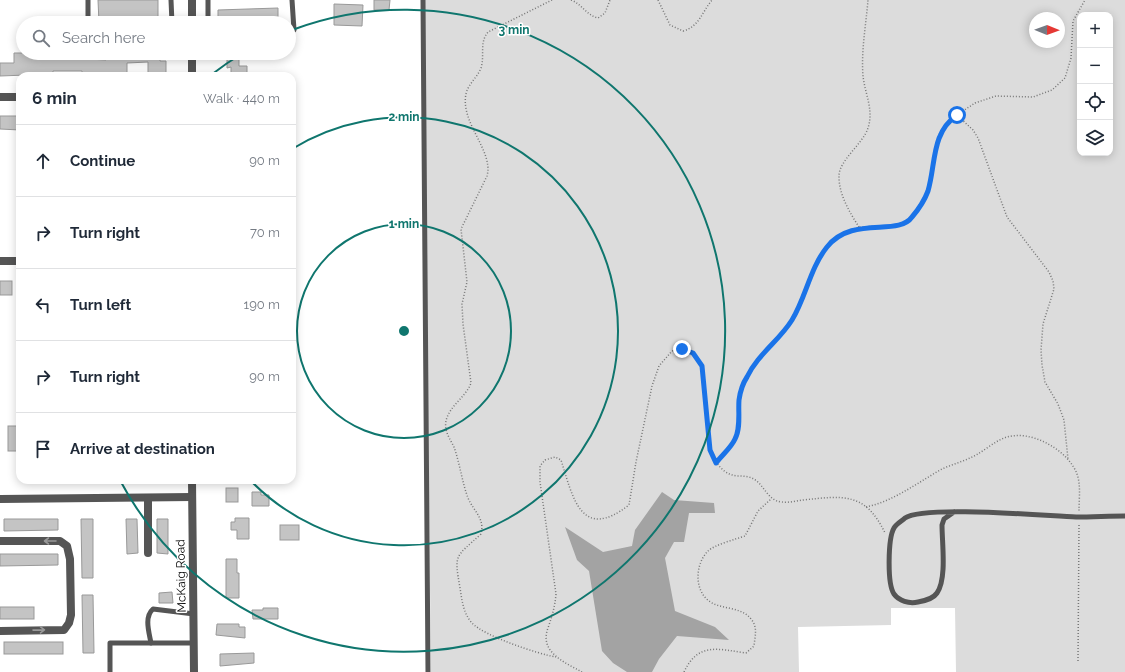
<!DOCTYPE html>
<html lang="en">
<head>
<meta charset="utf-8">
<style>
  body { margin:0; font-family:Raleway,sans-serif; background:#f2f2f3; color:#1f2937 }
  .controls { position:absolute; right:12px; top:12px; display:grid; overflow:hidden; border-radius:8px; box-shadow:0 2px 10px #0003 }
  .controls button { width:36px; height:36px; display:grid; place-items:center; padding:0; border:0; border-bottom:1px solid #e0e1e3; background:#fff; color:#1f2937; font:20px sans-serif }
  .compass { position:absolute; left:1029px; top:12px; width:36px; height:36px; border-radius:50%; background:#fff; box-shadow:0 2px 10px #0003; rotate:91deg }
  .stop { position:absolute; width:12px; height:12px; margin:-9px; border:3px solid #1a73e8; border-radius:50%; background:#fff }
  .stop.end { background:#1a73e8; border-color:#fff; box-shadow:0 1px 4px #0008 }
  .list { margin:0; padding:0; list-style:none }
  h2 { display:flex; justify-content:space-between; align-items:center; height:52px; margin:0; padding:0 16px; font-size:17px }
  h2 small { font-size:13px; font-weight:400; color:#747a83 }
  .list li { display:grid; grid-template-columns:26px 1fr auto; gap:12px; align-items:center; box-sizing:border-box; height:72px; padding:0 16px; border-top:1px solid #e0e1e3 }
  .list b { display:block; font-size:15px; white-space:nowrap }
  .list em { font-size:13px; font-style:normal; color:#747a83 }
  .icon { flex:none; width:22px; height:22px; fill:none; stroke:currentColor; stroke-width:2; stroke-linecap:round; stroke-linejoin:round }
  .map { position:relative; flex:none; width:1125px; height:672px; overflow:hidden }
  .search { position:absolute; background:#fff; box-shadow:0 2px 10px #0003; left:16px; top:16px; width:280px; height:44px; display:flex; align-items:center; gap:10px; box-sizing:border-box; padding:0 14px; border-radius:22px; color:#747a83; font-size:15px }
  .panel { position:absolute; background:#fff; box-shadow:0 2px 10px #0003; left:16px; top:72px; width:280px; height:412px; border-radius:12px }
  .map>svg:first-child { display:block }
  .green { fill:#dcdcdc; fill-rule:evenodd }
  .water { fill:#a3a3a3 }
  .building { fill:#c4c4c4; stroke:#999 }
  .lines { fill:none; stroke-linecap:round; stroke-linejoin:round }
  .path { stroke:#777; stroke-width:1.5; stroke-dasharray:1 2; stroke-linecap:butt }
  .service { stroke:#555; stroke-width:5 }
  .minor { stroke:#555; stroke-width:8 }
  .tertiary { stroke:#555; stroke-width:8 }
  .oneway { stroke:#999 }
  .route { stroke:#1a73e8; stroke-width:5 }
  .ring { fill:none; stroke:#0f766e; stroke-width:2 }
  .labels { text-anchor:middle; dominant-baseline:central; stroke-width:3; stroke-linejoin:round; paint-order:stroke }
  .street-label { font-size:12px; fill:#000; stroke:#fff }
  .centre { fill:#0f766e; stroke:#fff; stroke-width:2 }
  .ring-label { font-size:12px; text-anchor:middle; font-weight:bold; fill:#0f766e; stroke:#fff; stroke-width:3; stroke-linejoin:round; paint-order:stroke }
</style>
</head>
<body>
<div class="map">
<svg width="1125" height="672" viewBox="0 0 1125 672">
  <rect width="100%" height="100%" fill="#fff"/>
  <path class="green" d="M 423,0 L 1125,0 L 1125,672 L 956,672 L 955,608 L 891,608 L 891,625 L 798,627 L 799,672 L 431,672 ZM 1080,15 L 1110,15 L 1110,153 L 1080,153 ZM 1035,18 L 1059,18 L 1059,42 L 1035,42 Z"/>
  <polygon class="water" points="662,492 674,500 714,503 715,513 689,513 684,542 674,542 665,558 675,611 715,627 729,640 677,636 659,659 652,672 627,672 613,663 602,651 589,571 577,560 565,527 603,552 632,546 635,530"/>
  <g class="building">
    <polygon points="98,0 158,0 158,23 99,23"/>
    <polygon points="374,0 390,0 389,10 374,10"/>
    <polygon points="334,4 363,5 362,26 334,25"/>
    <polygon points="278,8 278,23 218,23 218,10"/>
    <polygon points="14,53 53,53 53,57 106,60 106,56 160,53 160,61 166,61 166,75 148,75 148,62 127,63 127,75 82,75 82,71 53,71 53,74 0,76 0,63 14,63"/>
    <polygon points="227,53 239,53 239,66 247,66 247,76 231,76 231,67 227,68"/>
    <polygon points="0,116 20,116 20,130 0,129"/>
    <rect x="0" y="281" width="12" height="14"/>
    <rect x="8" y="426" width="11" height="25"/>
    <rect x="226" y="488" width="12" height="14"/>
    <polygon points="252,492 261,492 261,495 269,495 269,506 252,506"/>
    <polygon points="235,518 249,518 249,539 237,539 237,530 231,530 231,522 235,522"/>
    <polygon points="4,519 58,519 58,530 4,531"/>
    <polygon points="81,519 93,519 93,578 82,578"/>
    <polygon points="126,519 137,519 138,553 127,554"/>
    <polygon points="157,519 168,519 168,554 157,553"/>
    <rect x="280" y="525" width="19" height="15"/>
    <polygon points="0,554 58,554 58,565 0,566"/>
    <polygon points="226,559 237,559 237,573 239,573 239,598 226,598"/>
    <polygon points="172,592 173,603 159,603 159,593"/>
    <polygon points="82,595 93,595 94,653 83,653"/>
    <rect x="0" y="607" width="34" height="12"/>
    <polygon points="263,608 278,608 278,619 253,619 252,610 263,610"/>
    <polygon points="217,624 239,624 239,627 245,627 245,638 216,635"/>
    <rect x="4" y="642" width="59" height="12"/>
    <polygon points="254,653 254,663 220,666 220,654"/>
  </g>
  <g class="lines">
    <g class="path">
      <path d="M 552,0 L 488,32 C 479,43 485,55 481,68 C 477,78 468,84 466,94 C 460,123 494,151 487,176 L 461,229 L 467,282 L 462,304 L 463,324 L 471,383 C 466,397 449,406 446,421 C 444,431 450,439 454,447 C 460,464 462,482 468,498 C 474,512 485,518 481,534 C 455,558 454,553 460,588 C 462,600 463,613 472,623 C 484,636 538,654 556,657"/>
      <path d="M 571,0 C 582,4 586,15 598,18 L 605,13 L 610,0"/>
      <path d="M 658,0 L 670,25 L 683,31 C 699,27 702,12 712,0"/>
      <polyline points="957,115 973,130 978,138 1007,217 1049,272 1053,281 1054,289 1043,324 1041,350 1042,365 1045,382 1058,404 1064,420 1068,459"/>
      <path d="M 859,227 C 850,213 839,195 839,177 C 838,161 863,144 868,128 C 874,110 865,94 863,76 C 861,51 866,25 868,0"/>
      <polyline points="716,463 735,439 738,425 739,399 746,377 762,354 791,323 798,311 815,267 827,246 843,233 859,227 901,225 911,219 927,193 935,149 940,132 951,119 975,103 996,96 1033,97 1052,90 1065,78 1071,58 1073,21 1085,0"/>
      <path d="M 866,507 C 894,501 917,483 942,469 C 953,464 965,461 976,455 C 985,450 994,442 1004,438 C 1030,428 1068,450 1077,474 C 1081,485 1079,499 1079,511"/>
      <polyline points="1078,661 1079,525"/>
      <path d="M 582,672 C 564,662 539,652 548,628 C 552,616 555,607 556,594 L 540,482 L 540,466 L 545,460 L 555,457 L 561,460 C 573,498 581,542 629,505 L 636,462 L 652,386 L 659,366 L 672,351 L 682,349 L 693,353 L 702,366 L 710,450 C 716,463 722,474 737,476 C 741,476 745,476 749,477 C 764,481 766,501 782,502 C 788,503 796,501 803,500 C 842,496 865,491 885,533"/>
      <path d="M 684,672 C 698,642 718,649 746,653 L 754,646 C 755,636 758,627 751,619 C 741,606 721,610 709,601 C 694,590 695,564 708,551 C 714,545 736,539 745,536 L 758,511 L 771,499"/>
    </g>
    <g class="service">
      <polyline points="88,0 88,23"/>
      <polyline points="171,0 172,23"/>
      <polyline points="208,0 208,23"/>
      <polyline points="423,0 428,672"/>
      <polyline points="289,35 294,30 292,0"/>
      <path d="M 954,512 L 944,519 L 942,525 C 942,543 947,579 937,593 C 933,599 924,601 918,602 C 909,604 899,601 894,594 C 887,584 888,538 894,528 C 896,524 902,521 905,518 C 923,505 1047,516 1076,517 C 1093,517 1109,516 1125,516"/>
      <path d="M 151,643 C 149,632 144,617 153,609 L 194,614"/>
      <polyline points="110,672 110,643 194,643"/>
    </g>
    <g class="minor">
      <polyline points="0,97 20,97"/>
      <polyline points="0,261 20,261"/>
      <polyline points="0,499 192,497"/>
      <polyline points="0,541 60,541 67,546 70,559 71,615 69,623 64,630 0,631"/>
      <polyline points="148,553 148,498"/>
    </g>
    <g class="tertiary">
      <polyline points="192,0 192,23"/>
      <polyline points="192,76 192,53"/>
      <polyline points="192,480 194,672"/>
    </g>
  </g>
  <defs><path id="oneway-shaft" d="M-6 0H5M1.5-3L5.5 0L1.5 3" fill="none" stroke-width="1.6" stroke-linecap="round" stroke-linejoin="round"/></defs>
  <g class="oneway">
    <use href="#oneway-shaft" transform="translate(50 541) rotate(-180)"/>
    <use href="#oneway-shaft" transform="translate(39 630) rotate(-1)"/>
  </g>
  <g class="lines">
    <path class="route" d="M 682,349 L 693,353 L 702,366 L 710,450 L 716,463 C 722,455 731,448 735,439 C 741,428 738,412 739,400 C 740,393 743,383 747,377 C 758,354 779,341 792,320 C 806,297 810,268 827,247 C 852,215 898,237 912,217 C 918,210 925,199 928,191 C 936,164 931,133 957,115"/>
  </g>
  <g class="ring">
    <circle cx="404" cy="331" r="107"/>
    <path d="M292 149A214 214 0 1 1 251 481"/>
    <path d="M211 75A321 321 0 0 1 243 53M292 30A321 321 0 1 1 121 482"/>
  </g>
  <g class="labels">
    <g class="street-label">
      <text transform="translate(181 576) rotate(-91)">McKaig Road</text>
    </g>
  </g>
  <circle cx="404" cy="331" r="6" class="centre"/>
  <g class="ring-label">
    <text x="514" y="34">3 min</text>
    <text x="404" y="121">2 min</text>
    <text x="404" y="228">1 min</text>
  </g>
</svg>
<div class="controls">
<button>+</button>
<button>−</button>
<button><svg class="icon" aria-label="locate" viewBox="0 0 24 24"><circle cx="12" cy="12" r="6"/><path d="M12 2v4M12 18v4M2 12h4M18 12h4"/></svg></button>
<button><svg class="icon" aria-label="layers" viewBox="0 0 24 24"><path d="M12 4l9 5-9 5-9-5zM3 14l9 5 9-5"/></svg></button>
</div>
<svg class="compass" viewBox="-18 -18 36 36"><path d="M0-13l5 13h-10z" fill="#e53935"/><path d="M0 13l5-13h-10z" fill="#747a83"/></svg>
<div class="stop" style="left:957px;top:115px"></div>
<div class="stop end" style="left:682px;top:349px"></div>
<div class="search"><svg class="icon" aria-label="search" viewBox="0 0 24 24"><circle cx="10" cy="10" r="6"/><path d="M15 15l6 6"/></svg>Search here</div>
<section class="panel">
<h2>6 min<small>Walk · 440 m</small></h2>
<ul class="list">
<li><svg class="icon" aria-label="ahead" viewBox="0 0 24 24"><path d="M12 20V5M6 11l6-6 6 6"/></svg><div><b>Continue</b></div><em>90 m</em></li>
<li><svg class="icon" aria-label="right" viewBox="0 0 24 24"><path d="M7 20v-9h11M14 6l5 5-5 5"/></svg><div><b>Turn right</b></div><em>70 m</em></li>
<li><svg class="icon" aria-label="left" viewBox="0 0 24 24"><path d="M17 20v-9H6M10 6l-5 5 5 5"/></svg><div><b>Turn left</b></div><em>190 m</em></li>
<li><svg class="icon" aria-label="right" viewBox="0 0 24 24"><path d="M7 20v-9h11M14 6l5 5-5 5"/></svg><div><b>Turn right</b></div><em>90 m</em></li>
<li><svg class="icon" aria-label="arrive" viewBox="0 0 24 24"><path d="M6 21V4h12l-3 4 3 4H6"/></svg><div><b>Arrive at destination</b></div></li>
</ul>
</section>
</div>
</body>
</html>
